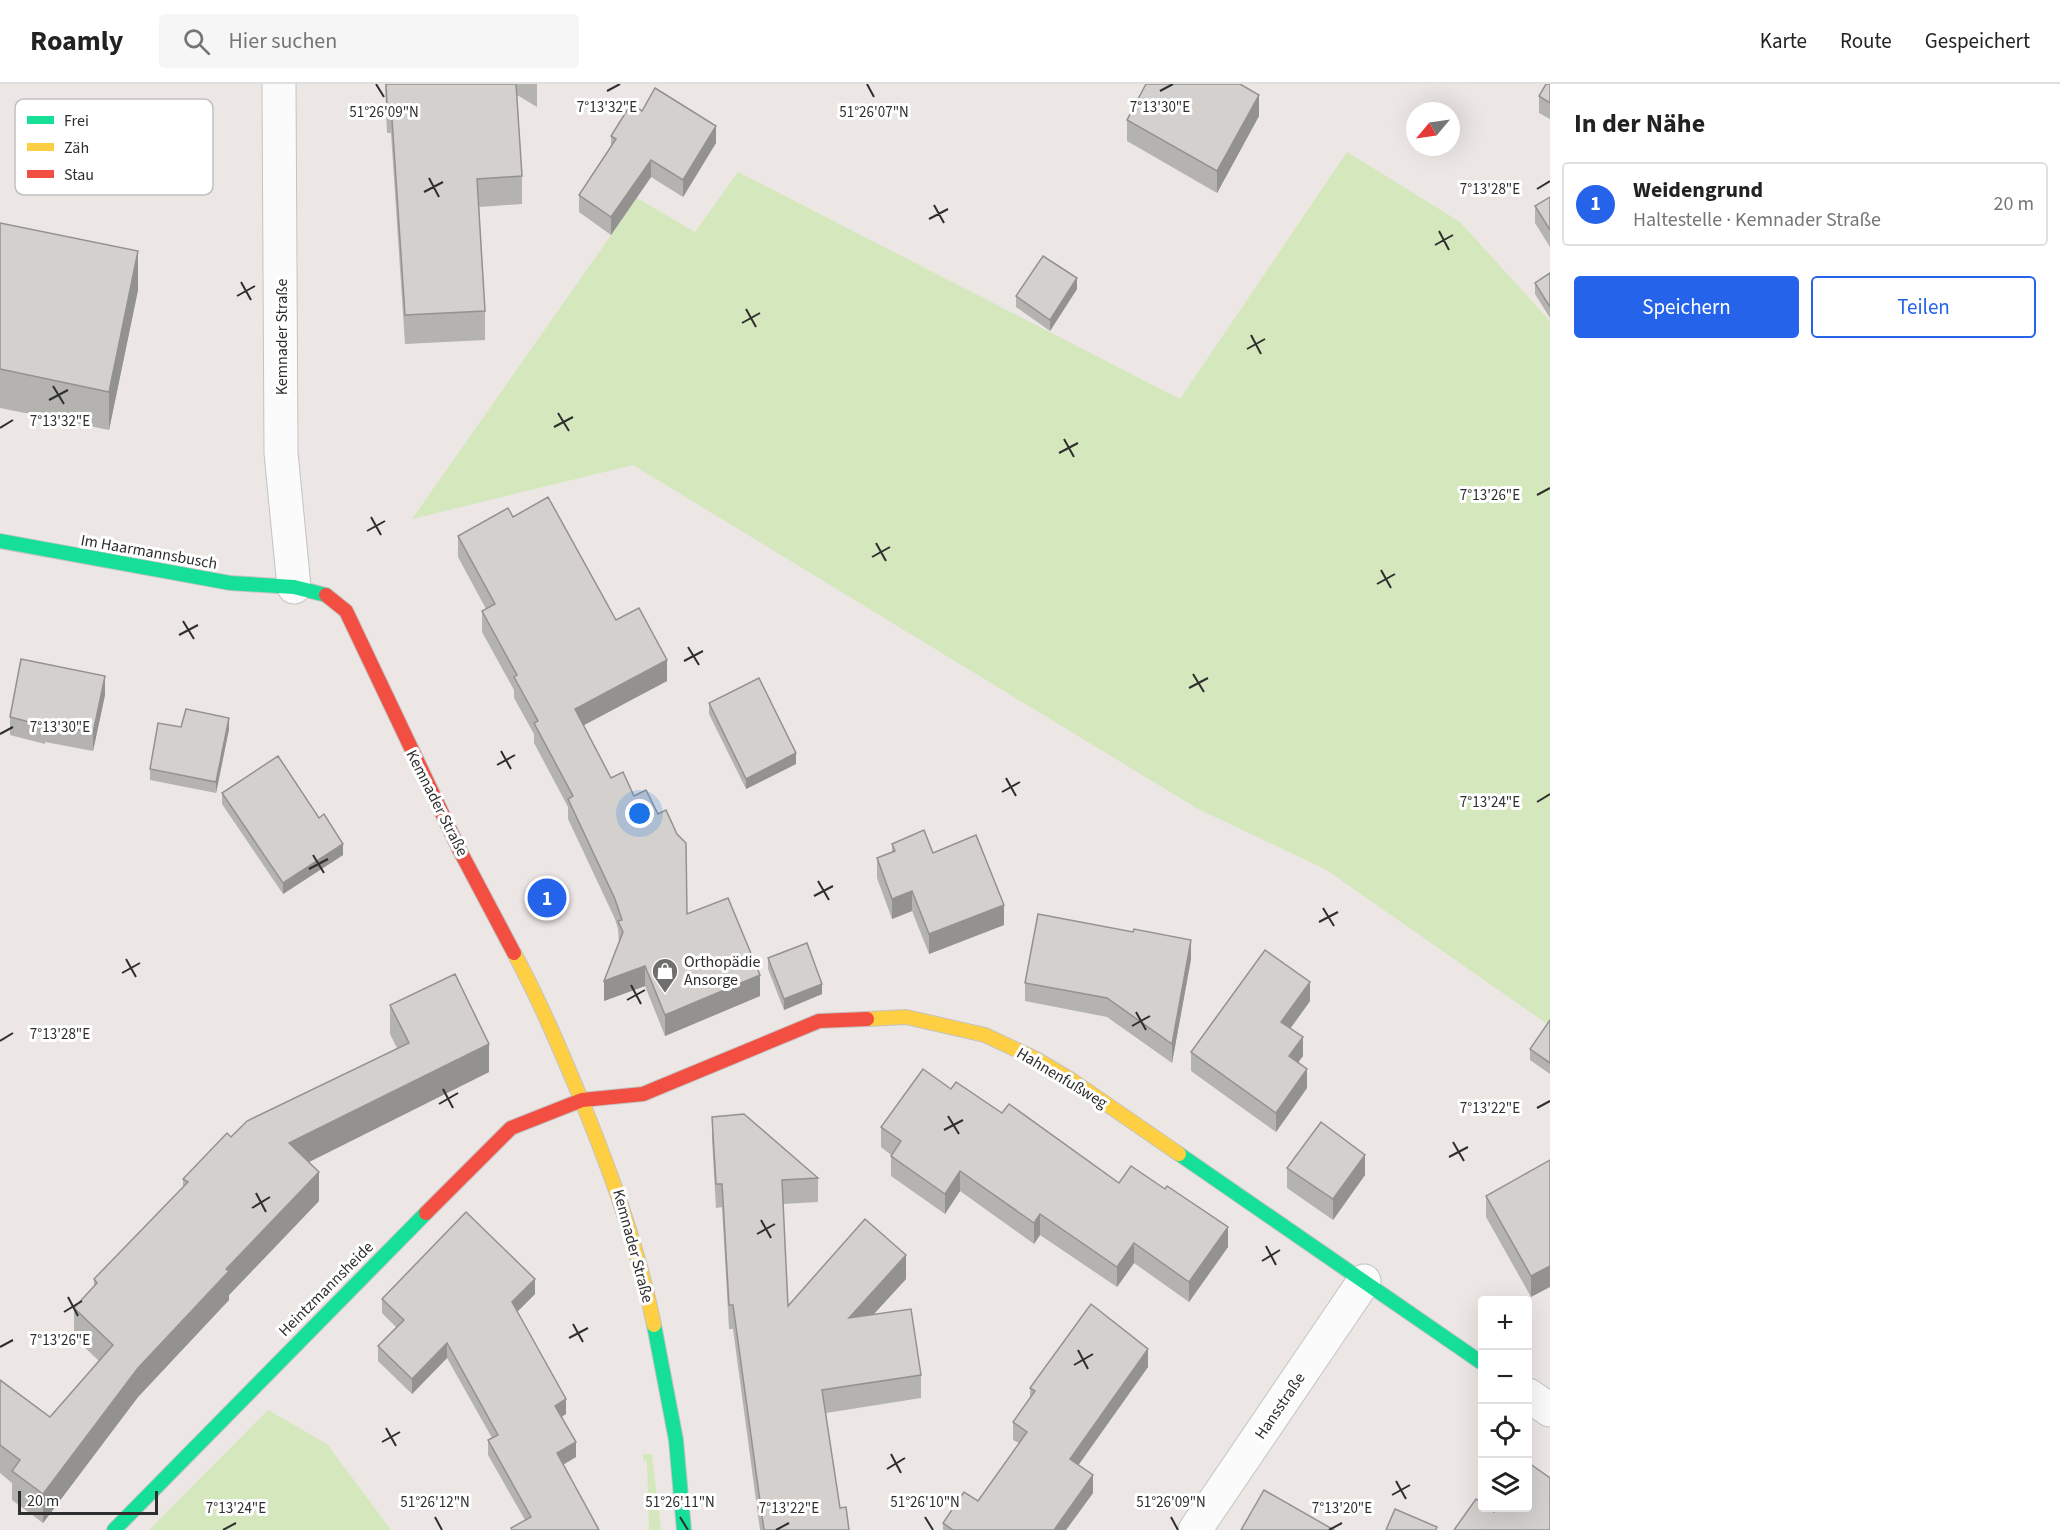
<!DOCTYPE html>
<html lang="de">
<head>
<meta charset="utf-8">
<style>
  body { margin:0; font-family:"Source Sans 3",sans-serif; background:#f6f6f6; color:#222 }
  .controls { position:absolute; right:18px; bottom:18px; display:grid; overflow:hidden; border-radius:6px; box-shadow:0 6px 24px #0002 }
  .controls button { width:54px; height:54px; display:grid; place-items:center; padding:0; border:0; border-bottom:2px solid #e0e0e0; background:#fff; color:#222; font:30px sans-serif }
  .compass { position:absolute; left:1406px; top:18px; width:54px; height:54px; border-radius:50%; background:#fff; box-shadow:0 6px 24px #0002; rotate:241deg }
  .scale { position:absolute; left:18px; bottom:15px; width:140px; box-sizing:border-box; padding-left:6px; border:3px solid #2e2e2e; border-top:0; font-size:16px; line-height:21px; white-space:nowrap; color:#2e2e2e; -webkit-text-stroke:4px #fff; paint-order:stroke }
  .you { position:absolute; left:640px; top:730px; width:21px; height:21px; margin:-15px; border:4px solid #fff; border-radius:50%; background:#1a73e8; box-shadow:0 0 0 9px #1a73e833 }
  .badge { display:grid; place-items:center; width:39px; height:39px; border-radius:50%; background:#2563eb; color:#fff; font-size:20px; font-weight:700 }
  .pin { position:absolute; translate:-50% -50%; border:3px solid #fff; box-shadow:0 2px 6px #0006 }
  .list { margin:0; padding:0; list-style:none }
  h2 { display:flex; justify-content:space-between; align-items:center; height:78px; margin:0; padding:0 24px; font-size:26px }
  h2 small { font-size:20px; font-weight:400; color:#767676 }
  .list li { display:grid; grid-template-columns:39px 1fr auto; gap:18px; align-items:center; box-sizing:border-box; height:84px; margin:0 12px 12px; padding:0 12px; border:2px solid #e0e0e0; border-radius:6px }
  .list b { display:block; font-size:22px; white-space:nowrap }
  .list p { margin:0; font-size:20px; white-space:nowrap; color:#767676 }
  .list em { font-size:20px; font-style:normal; color:#767676 }
  .actions { display:flex; gap:12px; padding:18px 24px }
  .actions a { flex:1; padding:14px 0; border:2px solid #2563eb; border-radius:6px; text-align:center; font-size:21px; color:#2563eb }
  .actions .main { background:#2563eb; color:#fff }
  .icon { flex:none; width:33px; height:33px; fill:none; stroke:currentColor; stroke-width:2; stroke-linecap:round; stroke-linejoin:round }
  .map { position:relative; flex:none; width:1550px; height:1446px; overflow:hidden }
  header { display:flex; align-items:center; gap:36px; box-sizing:border-box; height:84px; padding:0 30px; background:#fff; border-bottom:2px solid #e0e0e0 }
  header strong { font-size:28px }
  nav { display:flex; gap:33px; margin-inline-start:auto; font-size:21px }
  .search { width:420px; height:54px; background:#f6f6f6; display:flex; align-items:center; gap:15px; box-sizing:border-box; padding:0 21px; border-radius:6px; color:#767676; font-size:22px }
  main { display:flex }
  aside { flex:1; background:#fff }
  .map>svg:first-child { display:block }
  .green { fill:#d5e7bc }
  .lines { fill:none; stroke-linecap:round; stroke-linejoin:round }
  .street-casing { stroke:#c4c3c3; stroke-width:35 }
  .fast-casing { stroke:#c4c3c3; stroke-width:16 }
  .slow-casing { stroke:#c4c3c3; stroke-width:16 }
  .jam-casing { stroke:#c4c3c3; stroke-width:16 }
  .street { stroke:#fcfbfb; stroke-width:33 }
  .fast { stroke:#16e098; stroke-width:14 }
  .slow { stroke:#ffcf43; stroke-width:14 }
  .jam { stroke:#f24e42; stroke-width:14 }
  .wall { fill:#b5b3b0 }
  .shaded-wall { fill:#949290 }
  .building { fill:#d3d0cd; stroke:#949290; stroke-width:1.5 }
  .ticks { fill:none; stroke:#2e2e2e; stroke-width:2 }
  .labels { text-anchor:middle; dominant-baseline:central; stroke-width:6; stroke-linejoin:round; paint-order:stroke }
  .street-label { font-size:16px; fill:#2e2e2e; stroke:#fff }
  .poi-label { font-size:16px; fill:#2e2e2e; stroke:#fff; text-anchor:start }
  .key { fill:#fff; stroke:#c0c0c0; stroke-width:1.5 }
  .key-label { font-size:16px; fill:#2e2e2e }
  .ticks-label { font-size:15px; text-anchor:middle; fill:#2e2e2e; stroke:#fff; stroke-width:6; stroke-linejoin:round; paint-order:stroke }
</style>
</head>
<body>
<header>
<strong>Roamly</strong>
<div class="search"><svg class="icon" aria-label="search" viewBox="0 0 24 24"><circle cx="10" cy="10" r="6"/><path d="M15 15l6 6"/></svg>Hier suchen</div>
<nav><a>Karte</a><a>Route</a><a>Gespeichert</a></nav>
</header>
<main>
<div class="map">
<svg width="1550" height="1446" viewBox="0 0 1550 1446">
  <rect width="100%" height="100%" fill="#ece7e4"/>
  <g class="green">
    <polygon points="1347,68 1460,138 1550,237 1550,942 1325,785 1198,725 633,381 412,435 637,114 695,148 738,88 1180,315"/>
    <polygon points="268,1326 327,1360 391,1446 149,1446"/>
    <polygon points="643,1370 652,1370 661,1446 649,1446 647,1377 643,1376"/>
  </g>
  <g class="lines">
    <g class="street-casing">
      <g id="street">
        <polyline points="279,0 281,369 294,503"/>
        <polyline points="1528,1311 1550,1326"/>
        <polyline points="1195,1446 1364,1197"/>
      </g>
    </g>
    <g class="fast-casing">
      <g id="fast">
        <polyline points="0,457 230,499 294,503 326,511"/>
        <polyline points="1179,1070 1482,1279"/>
        <polyline points="654,1241 676,1356 684,1446"/>
        <polyline points="114,1446 426,1129"/>
      </g>
    </g>
    <g class="slow-casing">
      <g id="slow">
        <path d="M 514,869 C 540,917 560,965 581,1015 C 611,1089 638,1162 654,1241"/>
        <polyline points="867,935 906,933 985,951 1036,975 1073,997 1179,1070"/>
      </g>
    </g>
    <g class="jam-casing">
      <g id="jam">
        <polyline points="326,511 346,527 460,767 514,869"/>
        <polyline points="426,1129 511,1044 582,1016 643,1010 819,937 867,935"/>
      </g>
    </g>
    <use href="#street" class="street"/>
    <use href="#fast" class="fast"/>
    <use href="#slow" class="slow"/>
    <use href="#jam" class="jam"/>
  </g>
  <g class="wall">
    <polygon points="385,0 537,0 537,23 517,11 522,92 522,120 479,123 485,227 485,256 405,260 391,49 387,49"/>
    <polygon points="1550,0 1550,35 1539,29 1539,12"/>
    <polygon points="642,27 716,59 683,113 651,93 611,151 579,128 579,111 611,62 611,52"/>
    <polygon points="1259,32 1217,109 1127,57 1127,36"/>
    <polygon points="1550,113 1550,163 1535,139 1535,122"/>
    <polygon points="0,139 138,206 109,346 0,324"/>
    <polygon points="1550,189 1550,234 1535,210 1535,199"/>
    <polygon points="1077,205 1050,247 1016,223 1016,212"/>
    <polygon points="513,433 616,536 667,597 583,641 611,694 687,830 760,912 665,952 645,902 604,917 619,859 618,845 615,835 568,735 568,723 534,659 534,650 514,614 514,606 482,548 482,527 486,525 458,473 458,452"/>
    <polygon points="105,611 93,667 45,658 45,660 10,651 10,633"/>
    <polygon points="709,619 796,680 746,705 709,630"/>
    <polygon points="181,643 229,645 216,709 150,696 150,685"/>
    <polygon points="222,709 343,771 283,810 222,720"/>
    <polygon points="892,760 933,769 1004,841 929,870 912,827 892,835 877,794 877,774 892,768"/>
    <polygon points="1133,848 1191,875 1172,979 1107,933 1025,917 1025,899"/>
    <polygon points="768,874 822,910 784,926 768,885"/>
    <polygon points="1310,917 1291,944 1303,972 1298,978 1307,1004 1276,1048 1191,987 1191,968"/>
    <polygon points="390,921 489,988 309,1078 319,1117 229,1211 229,1216 138,1313 43,1439 12,1416 12,1399 0,1389 0,1296 50,1333 99,1277 74,1253 74,1224 94,1202 94,1195 183,1103 183,1095 231,1053 397,964 390,950"/>
    <polygon points="1550,936 1550,990 1530,976 1530,965"/>
    <polygon points="951,1005 1002,1029 1228,1163 1189,1218 1134,1179 1117,1203 1040,1151 1034,1160 960,1107 945,1130 891,1092 891,1071 881,1063 881,1043"/>
    <polygon points="712,1033 818,1094 818,1118 783,1120 788,1222 906,1195 874,1230 921,1291 921,1314 826,1329 840,1424 849,1446 760,1446 733,1245 729,1245 722,1123 716,1124 712,1056"/>
    <polygon points="1550,1076 1531,1213 1486,1133 1486,1112"/>
    <polygon points="1287,1084 1365,1091 1333,1136 1287,1104"/>
    <polygon points="535,1210 517,1228 566,1330 562,1333 576,1373 563,1381 599,1446 511,1446 511,1444 525,1436 488,1371 488,1356 492,1354 447,1274 412,1310 378,1277 378,1262 396,1243 382,1229 382,1215"/>
    <polygon points="1148,1283 1078,1381 1093,1409 1066,1446 943,1446 943,1439 978,1417 1019,1359 1013,1356 1013,1338 1030,1315 1030,1304"/>
  </g>
  <g class="shaded-wall">
    <polygon points="1259,11 1259,32 1217,109 1217,87"/>
    <polygon points="716,42 716,59 683,113 683,96"/>
    <polygon points="651,76 651,93 611,151 611,133"/>
    <polygon points="138,167 138,206 109,346 109,308"/>
    <polygon points="1077,194 1077,205 1050,247 1050,236"/>
    <polygon points="667,576 667,597 575,646 575,625"/>
    <polygon points="105,592 105,611 93,667 93,649"/>
    <polygon points="229,634 229,645 216,709 216,698"/>
    <polygon points="796,669 796,680 746,705 746,695"/>
    <polygon points="343,760 343,771 283,810 283,799"/>
    <polygon points="912,807 912,827 892,835 892,815"/>
    <polygon points="1004,821 1004,841 929,870 929,850"/>
    <polygon points="1191,856 1191,875 1172,979 1172,960"/>
    <polygon points="645,882 645,902 604,917 604,897"/>
    <polygon points="760,891 760,912 665,952 665,931"/>
    <polygon points="1310,898 1310,917 1281,957 1281,938"/>
    <polygon points="822,900 822,910 784,926 784,915"/>
    <polygon points="1303,953 1303,972 1289,991 1289,972"/>
    <polygon points="489,960 489,988 289,1088 289,1059"/>
    <polygon points="1307,985 1307,1004 1276,1048 1276,1029"/>
    <polygon points="1365,1071 1365,1091 1333,1136 1333,1115"/>
    <polygon points="960,1087 960,1107 945,1130 945,1110"/>
    <polygon points="319,1088 319,1117 229,1211 229,1216 138,1313 43,1439 43,1410 138,1284 226,1185"/>
    <polygon points="1040,1130 1040,1151 1034,1160 1034,1139"/>
    <polygon points="1228,1143 1228,1163 1189,1218 1189,1198"/>
    <polygon points="1134,1159 1134,1179 1117,1203 1117,1183"/>
    <polygon points="906,1171 906,1195 849,1257 849,1234"/>
    <polygon points="1550,1182 1550,1203 1531,1213 1531,1192"/>
    <polygon points="535,1195 535,1210 512,1233 512,1218"/>
    <polygon points="447,1259 447,1274 412,1310 412,1295"/>
    <polygon points="1148,1265 1148,1283 1070,1393 1070,1375"/>
    <polygon points="566,1315 566,1330 555,1336 555,1322"/>
    <polygon points="576,1358 576,1373 557,1384 557,1369"/>
    <polygon points="1093,1391 1093,1409 1066,1446 1054,1446"/>
  </g>
  <g class="building">
    <polygon points="386,0 516,0 522,92 477,95 485,227 405,231 391,20 387,20"/>
    <polygon points="1146,0 1240,0 1259,11 1217,87 1127,36"/>
    <polygon points="1546,0 1550,0 1550,19 1539,12"/>
    <polygon points="655,4 716,42 683,96 651,76 611,133 579,111 616,55 611,52 631,20 642,27"/>
    <polygon points="1550,113 1550,146 1535,122"/>
    <polygon points="0,139 138,167 109,308 0,285"/>
    <polygon points="1043,172 1077,194 1050,236 1016,212"/>
    <polygon points="1550,189 1550,223 1535,199"/>
    <polygon points="548,413 616,536 639,524 667,576 575,625 611,694 623,688 634,712 646,706 658,730 666,726 677,750 686,759 687,830 728,814 760,891 665,931 645,882 604,897 623,848 618,837 622,836 615,815 568,715 573,712 534,639 538,637 514,593 517,591 482,527 495,520 458,452 508,424 513,433"/>
    <polygon points="21,575 105,592 93,649 45,640 45,642 10,633"/>
    <polygon points="759,594 796,669 746,695 709,619"/>
    <polygon points="186,625 229,634 216,698 150,685 158,639 181,643"/>
    <polygon points="278,672 319,734 324,730 343,760 283,799 222,709"/>
    <polygon points="924,746 933,769 976,751 1004,821 929,850 912,807 892,815 877,774 895,767 892,760"/>
    <polygon points="1038,830 1133,848 1134,845 1191,856 1172,960 1107,914 1025,899"/>
    <polygon points="807,859 822,900 784,915 768,874"/>
    <polygon points="1265,866 1310,898 1281,938 1303,953 1289,972 1307,985 1276,1029 1191,968"/>
    <polygon points="455,890 489,960 289,1059 319,1088 226,1185 229,1187 138,1284 43,1410 12,1387 20,1376 0,1361 0,1296 50,1333 113,1261 74,1224 97,1199 94,1195 188,1098 183,1095 227,1049 231,1053 247,1037 409,959 390,921"/>
    <polygon points="1550,936 1550,979 1530,965"/>
    <polygon points="923,985 951,1005 956,998 1002,1029 1009,1020 1119,1099 1131,1082 1165,1105 1167,1102 1228,1143 1189,1198 1134,1159 1117,1183 1040,1130 1034,1139 960,1087 945,1110 891,1072 901,1057 881,1043"/>
    <polygon points="744,1030 818,1094 782,1096 788,1222 865,1135 906,1171 849,1234 911,1225 921,1291 822,1306 840,1424 846,1423 849,1446 764,1446 733,1221 729,1221 722,1100 716,1100 712,1033"/>
    <polygon points="1321,1038 1365,1071 1333,1115 1287,1084"/>
    <polygon points="1550,1076 1550,1182 1531,1192 1486,1112"/>
    <polygon points="466,1128 535,1195 512,1218 566,1315 555,1322 576,1358 557,1369 599,1446 512,1446 511,1444 531,1433 488,1356 498,1351 447,1259 412,1295 378,1262 404,1236 382,1215"/>
    <polygon points="1091,1220 1148,1265 1070,1375 1093,1391 1054,1446 953,1446 943,1439 964,1408 978,1417 1027,1348 1013,1338 1035,1307 1030,1304"/>
    <polygon points="1529,1379 1550,1394 1550,1446 1454,1446 1476,1415 1482,1419 1482,1424 1488,1424 1494,1428 1497,1424 1527,1424 1527,1382"/>
    <polygon points="1264,1406 1334,1446 1241,1446"/>
    <polygon points="1395,1425 1437,1443 1436,1446 1386,1446"/>
  </g>
  <path class="ticks" d="M 376,0 L 384,13M 867,0 L 874,13M 607,7 L 620,0M 1160,7 L 1173,0M 429,94 L 439,113M 1537,105 L 1550,97M 424,108 L 443,98M 934,121 L 944,139M 929,135 L 948,125M 1439,147 L 1449,166M 1435,161 L 1453,151M 241,198 L 251,216M 237,212 L 255,202M 746,225 L 756,243M 742,239 L 760,229M 1251,251 L 1261,270M 1247,265 L 1265,255M 53,302 L 64,320M 49,316 L 68,306M 558,329 L 569,347M 554,343 L 573,333M 0,344 L 13,336M 1064,355 L 1074,373M 1059,369 L 1078,359M 1537,411 L 1550,404M 371,433 L 381,451M 367,447 L 385,437M 876,459 L 886,477M 872,473 L 890,463M 1381,486 L 1391,504M 1377,500 L 1395,490M 183,537 L 194,555M 179,551 L 198,541M 688,563 L 699,581M 684,577 L 703,567M 1193,590 L 1204,608M 1189,604 L 1208,594M 0,650 L 13,643M 501,667 L 511,685M 497,681 L 515,671M 1006,694 L 1016,712M 1002,708 L 1020,698M 1537,718 L 1550,710M 313,771 L 324,789M 309,785 L 328,775M 818,797 L 829,816M 814,812 L 833,802M 1323,824 L 1334,842M 1319,838 L 1338,828M 126,875 L 136,893M 122,889 L 140,879M 631,901 L 641,920M 627,916 L 645,906M 1136,928 L 1146,946M 1132,942 L 1150,932M 0,957 L 13,949M 443,1005 L 453,1024M 439,1020 L 458,1009M 1537,1024 L 1550,1017M 948,1032 L 959,1050M 944,1046 L 963,1036M 1453,1058 L 1464,1077M 1449,1073 L 1468,1063M 256,1109 L 266,1128M 252,1124 L 270,1113M 761,1136 L 771,1154M 757,1150 L 775,1140M 1266,1162 L 1276,1181M 1262,1177 L 1280,1166M 68,1213 L 78,1232M 64,1228 L 82,1217M 573,1240 L 583,1258M 569,1254 L 588,1244M 0,1263 L 13,1256M 1078,1266 L 1088,1285M 1074,1281 L 1093,1270M 386,1344 L 396,1362M 382,1358 L 400,1348M 891,1370 L 901,1389M 887,1385 L 905,1374M 1396,1397 L 1406,1415M 1392,1411 L 1410,1401M 435,1433 L 442,1446M 680,1433 L 688,1446M 925,1433 L 933,1446M 1171,1433 L 1178,1446M 223,1446 L 236,1439M 776,1446 L 789,1439M 1329,1446 L 1342,1439"/>
  <defs>
    <g id="shop-pin" transform="scale(1.35)"><path d="M0 17L-7.5 6A9.5 9.5 0 1 1 7.5 6Z" fill="#706f6e" stroke="#fff"/><path d="M-5-2.5h2.3a2.7 3.5 0 0 1 5.4 0H5L5.5 6h-11ZM-1.5-2.5h3a1.5 2.3 0 0 0-3 0Z" fill="#fff"/></g>
  </defs>
  <g fill-rule="evenodd">
    <use href="#shop-pin" x="665" y="887"/>
  </g>
  <g class="labels">
    <g class="street-label">
      <text transform="translate(282 253) rotate(-90)">Kemnader Straße</text>
      <text transform="translate(149 468) rotate(10)">Im Haarmannsbusch</text>
      <text transform="translate(437 719) rotate(63)">Kemnader Straße</text>
      <text transform="translate(1062 994) rotate(31)">Hahnenfußweg</text>
      <text transform="translate(633 1162) rotate(75)">Kemnader Straße</text>
      <text transform="translate(326 1205) rotate(-45)">Heintzmannsheide</text>
      <text transform="translate(1280 1322) rotate(-56)">Hansstraße</text>
    </g>
    <g class="poi-label">
      <text x="684" y="878">Orthopädie<tspan x="684" dy="18">Ansorge</tspan></text>
    </g>
  </g>
  <rect x="15" y="15" width="198" height="96" rx="9" class="key"/>
  <rect x="27" y="32" width="27" height="8" fill="#16e098"/>
  <rect x="27" y="59" width="27" height="8" fill="#ffcf43"/>
  <rect x="27" y="86" width="27" height="8" fill="#f24e42"/>
  <g class="key-label">
    <text x="64" y="42">Frei</text>
    <text x="64" y="69">Zäh</text>
    <text x="64" y="96">Stau</text>
  </g>
  <g class="ticks-label">
    <text x="607" y="28">7°13'32"E</text>
    <text x="1160" y="28">7°13'30"E</text>
    <text x="384" y="33">51°26'09"N</text>
    <text x="874" y="33">51°26'07"N</text>
    <text x="1490" y="110">7°13'28"E</text>
    <text x="60" y="342">7°13'32"E</text>
    <text x="1490" y="416">7°13'26"E</text>
    <text x="60" y="648">7°13'30"E</text>
    <text x="1490" y="723">7°13'24"E</text>
    <text x="60" y="955">7°13'28"E</text>
    <text x="1490" y="1029">7°13'22"E</text>
    <text x="60" y="1261">7°13'26"E</text>
    <text x="435" y="1423">51°26'12"N</text>
    <text x="680" y="1423">51°26'11"N</text>
    <text x="925" y="1423">51°26'10"N</text>
    <text x="1171" y="1423">51°26'09"N</text>
    <text x="236" y="1429">7°13'24"E</text>
    <text x="789" y="1429">7°13'22"E</text>
    <text x="1342" y="1429">7°13'20"E</text>
  </g>
</svg>
<div class="controls">
<button>+</button>
<button>−</button>
<button><svg class="icon" aria-label="locate" viewBox="0 0 24 24"><circle cx="12" cy="12" r="6"/><path d="M12 2v4M12 18v4M2 12h4M18 12h4"/></svg></button>
<button><svg class="icon" aria-label="layers" viewBox="0 0 24 24"><path d="M12 4l9 5-9 5-9-5zM3 14l9 5 9-5"/></svg></button>
</div>
<svg class="compass" viewBox="-18 -18 36 36"><path d="M0-13l5 13h-10z" fill="#e53935"/><path d="M0 13l5-13h-10z" fill="#767676"/></svg>
<div class="scale">20 m</div>
<div class="you"></div>
<div class="pin badge" style="left:547px;top:814px">1</div>
</div>
<aside>
<h2>In der Nähe<small></small></h2>
<ul class="list">
<li><span class="badge">1</span><div><b>Weidengrund</b><p>Haltestelle · Kemnader Straße</p></div><em>20 m</em></li>
</ul>
<div class="actions"><a class="main">Speichern</a><a>Teilen</a></div>
</aside>
</main>
</body>
</html>
